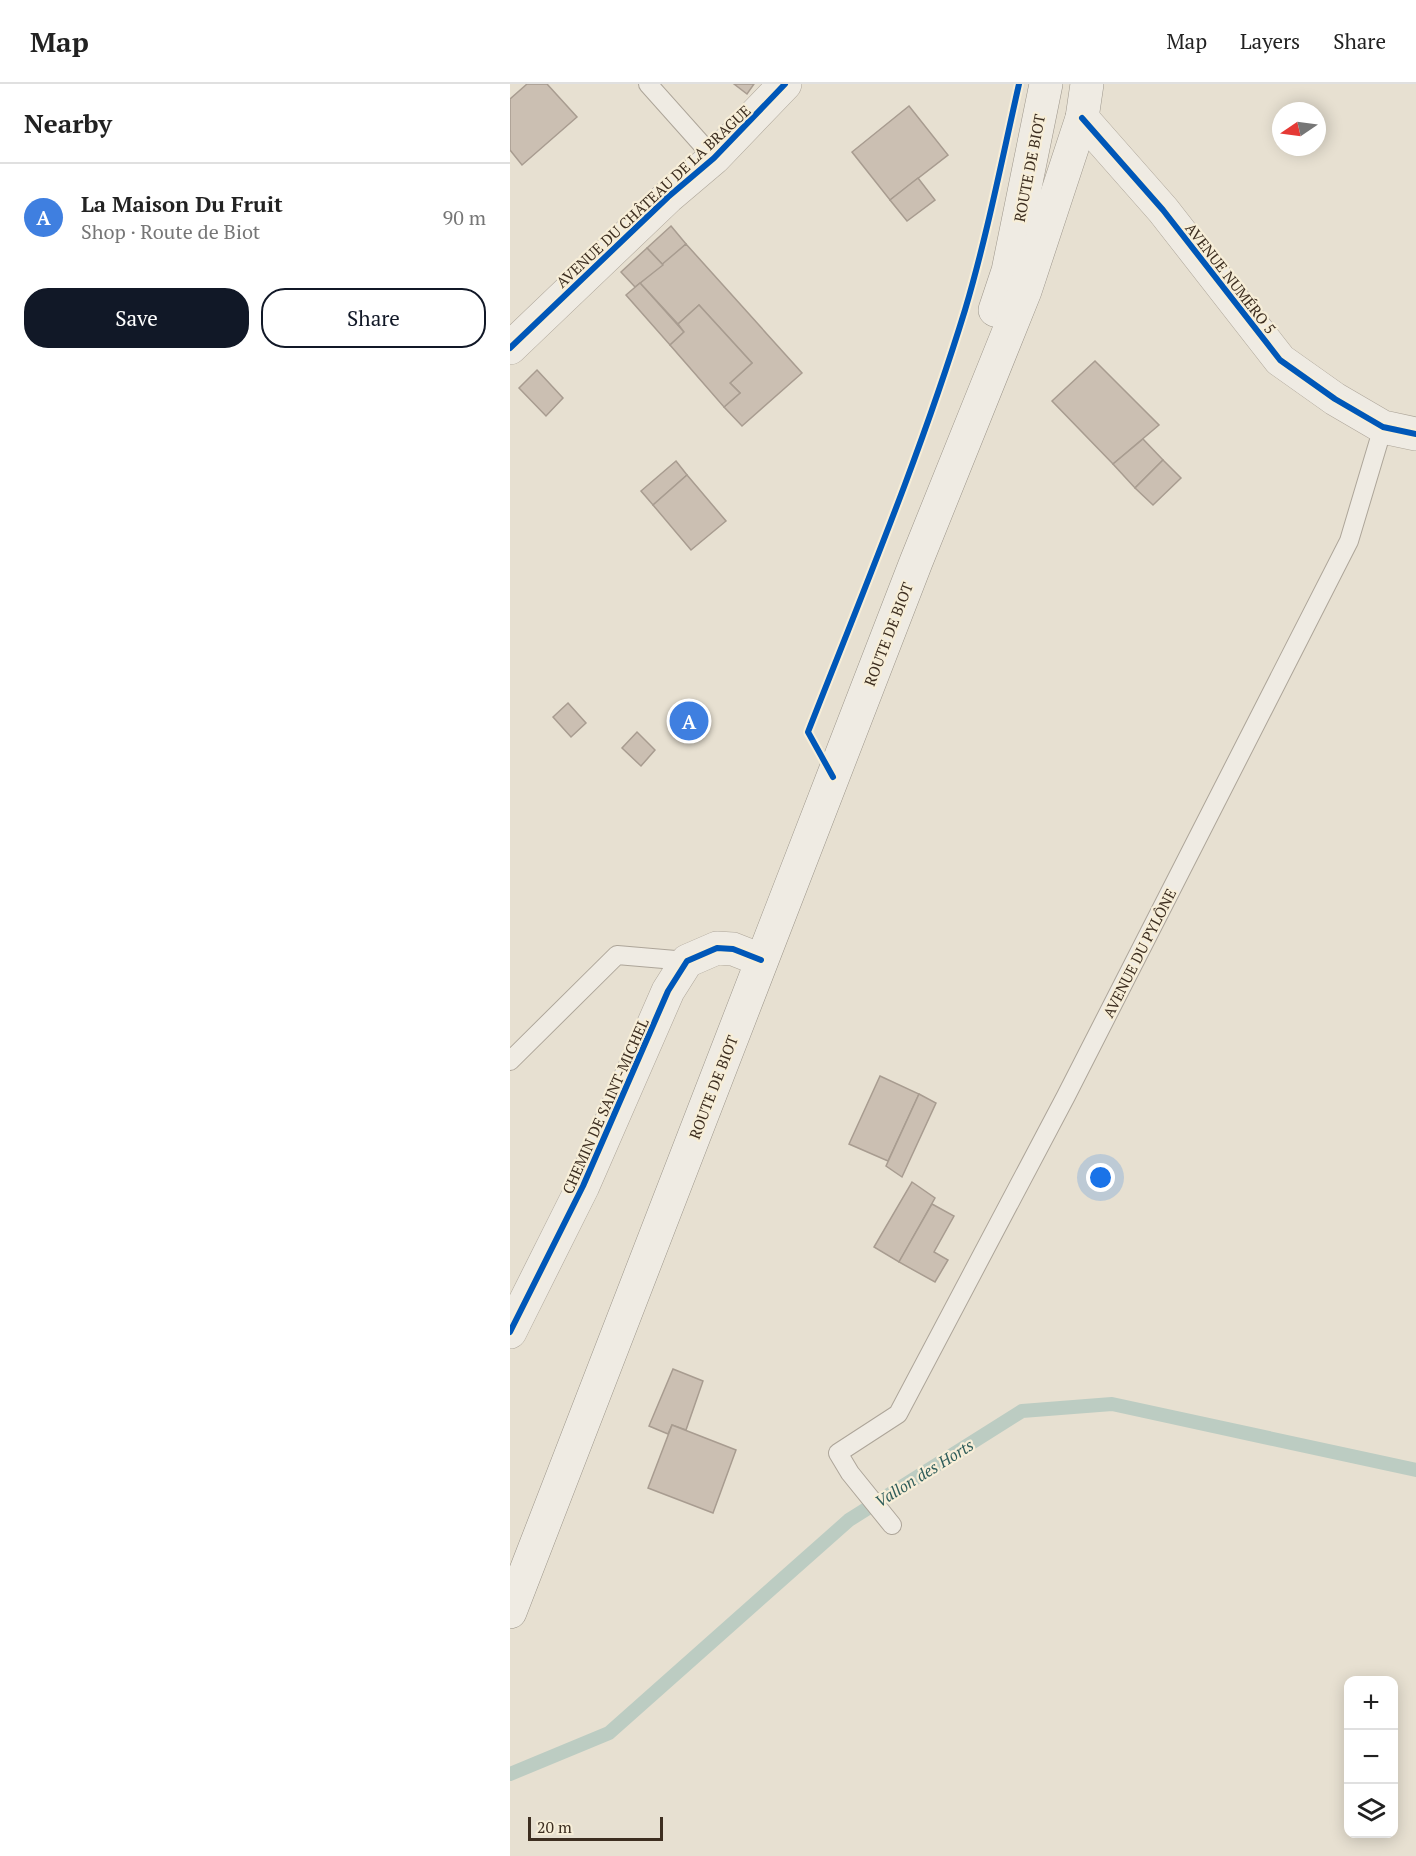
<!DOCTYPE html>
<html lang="en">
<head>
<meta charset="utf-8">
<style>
  body { margin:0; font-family:"PT Serif",serif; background:#f6f6f6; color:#222 }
  .controls { position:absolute; right:18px; bottom:18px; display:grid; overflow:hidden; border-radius:12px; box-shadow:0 3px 15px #0003 }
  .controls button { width:54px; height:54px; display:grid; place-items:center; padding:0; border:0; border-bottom:2px solid #e0e0e0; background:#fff; color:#222; font:30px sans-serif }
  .compass { position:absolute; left:762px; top:18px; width:54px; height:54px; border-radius:50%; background:#fff; box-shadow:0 3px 15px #0003; rotate:257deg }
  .scale { position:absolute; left:18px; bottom:15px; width:135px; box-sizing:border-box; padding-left:6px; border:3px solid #3d2e20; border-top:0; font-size:16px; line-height:21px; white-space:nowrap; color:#3d2e20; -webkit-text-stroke:4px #f7eed8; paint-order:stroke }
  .you { position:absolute; left:591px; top:1094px; width:21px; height:21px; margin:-15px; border:4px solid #fff; border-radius:50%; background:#1a73e8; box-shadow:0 0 0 9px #1a73e833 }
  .badge { display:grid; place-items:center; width:39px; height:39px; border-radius:50%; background:#111827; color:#fff; font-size:20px; font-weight:700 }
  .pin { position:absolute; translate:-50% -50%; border:3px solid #fff; box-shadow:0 2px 6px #0006 }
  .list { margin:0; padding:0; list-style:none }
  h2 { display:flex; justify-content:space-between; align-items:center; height:78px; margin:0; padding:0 24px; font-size:26px }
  h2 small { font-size:20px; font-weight:400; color:#767676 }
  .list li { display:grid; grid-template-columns:39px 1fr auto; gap:18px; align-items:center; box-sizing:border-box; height:108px; padding:0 24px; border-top:2px solid #e0e0e0 }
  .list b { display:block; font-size:22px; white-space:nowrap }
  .list p { margin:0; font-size:20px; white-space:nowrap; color:#767676 }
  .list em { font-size:20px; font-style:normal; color:#767676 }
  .actions { display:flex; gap:12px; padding:18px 24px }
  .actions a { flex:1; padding:14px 0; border:2px solid #111827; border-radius:24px; text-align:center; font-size:21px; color:#111827 }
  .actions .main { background:#111827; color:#fff }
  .icon { flex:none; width:33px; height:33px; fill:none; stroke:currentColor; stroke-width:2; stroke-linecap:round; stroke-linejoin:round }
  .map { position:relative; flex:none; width:906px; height:1772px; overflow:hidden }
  header { display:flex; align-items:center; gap:36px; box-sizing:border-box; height:84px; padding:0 30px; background:#fff; border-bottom:2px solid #e0e0e0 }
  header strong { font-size:28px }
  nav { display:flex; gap:33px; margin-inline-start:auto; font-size:21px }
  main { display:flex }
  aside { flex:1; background:#fff }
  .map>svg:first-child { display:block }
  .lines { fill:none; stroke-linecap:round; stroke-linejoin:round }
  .stream { stroke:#bcccc2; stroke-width:14 }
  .building { fill:#cbbfb2; stroke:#a89c90; stroke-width:1.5 }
  .service-casing { stroke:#ada599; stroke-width:20 }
  .minor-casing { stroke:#ada599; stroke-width:34 }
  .secondary-casing { stroke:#9c958a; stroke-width:34 }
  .service { stroke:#efebe3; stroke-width:18 }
  .minor { stroke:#efebe3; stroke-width:33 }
  .secondary { stroke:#efebe3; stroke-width:33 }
  .cycleway-casing { stroke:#f7eed8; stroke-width:10 }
  .cycleway { stroke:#0057b8; stroke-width:6 }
  .labels { text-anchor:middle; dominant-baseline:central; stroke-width:4.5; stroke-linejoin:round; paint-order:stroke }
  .street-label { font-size:15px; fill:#3d2e20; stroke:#f7eed8 }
  .water-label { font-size:16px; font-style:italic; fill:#2f5d5a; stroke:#f7eed8 }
</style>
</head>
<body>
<header>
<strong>Map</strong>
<nav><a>Map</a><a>Layers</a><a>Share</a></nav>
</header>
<main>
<aside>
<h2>Nearby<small></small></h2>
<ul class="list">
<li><span class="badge" style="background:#3f7fe0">A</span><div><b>La Maison Du Fruit</b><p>Shop · Route de Biot</p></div><em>90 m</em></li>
</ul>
<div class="actions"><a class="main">Save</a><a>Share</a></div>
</aside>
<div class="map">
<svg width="906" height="1772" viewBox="0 0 906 1772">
  <rect width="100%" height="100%" fill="#e7e0d1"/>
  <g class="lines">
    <polyline class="stream" points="0,1690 99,1649 339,1436 512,1327 602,1320 906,1386"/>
  </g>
  <g class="building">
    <polygon points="17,0 37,0 67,33 12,81 0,66 0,15"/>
    <polygon points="224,0 244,0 237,10"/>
    <polygon points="399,22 438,71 380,116 342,68"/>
    <polygon points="408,94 425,116 397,137 380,116"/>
    <polygon points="161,142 176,160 153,181 137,164"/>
    <polygon points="176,160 292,289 232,342 214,323 230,309 220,299 242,279 189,221 168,240 130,199"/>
    <polygon points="137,164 153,181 125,203 111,188"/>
    <polygon points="130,199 174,248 160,261 116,211"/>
    <polygon points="189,221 242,279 220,299 230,309 214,323 160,261 174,248 168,240"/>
    <polygon points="585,277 649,341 603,380 542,317"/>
    <polygon points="27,286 53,314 36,332 9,304"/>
    <polygon points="633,355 653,376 625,404 603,380"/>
    <polygon points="653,376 671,394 643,421 625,404"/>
    <polygon points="166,377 177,391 143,421 131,407"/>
    <polygon points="177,391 216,437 181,466 143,421"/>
    <polygon points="58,619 76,639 61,653 43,633"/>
    <polygon points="127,648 145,666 131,682 112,664"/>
    <polygon points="370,992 409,1010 378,1077 339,1060"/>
    <polygon points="409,1010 426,1019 392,1093 376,1082"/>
    <polygon points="402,1098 425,1114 389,1178 364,1163"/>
    <polygon points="422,1120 444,1132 424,1168 438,1176 425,1198 389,1178"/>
    <polygon points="163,1285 193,1297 176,1346 162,1341 158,1350 139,1342"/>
    <polygon points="162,1341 226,1366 203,1429 138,1404"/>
  </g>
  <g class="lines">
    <g class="service-casing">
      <g id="service">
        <polyline points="138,0 204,74"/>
        <polyline points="0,977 107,871 177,877"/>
        <polyline points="382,1441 340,1389 328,1369 388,1330 556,1012 839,457 873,343"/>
      </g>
    </g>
    <g class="minor-casing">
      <g id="minor">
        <polyline points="572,34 653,126 770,276 825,315 873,343 906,350"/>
        <polyline points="0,264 158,113 204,74 275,0"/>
        <polyline points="0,1248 73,1102 158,907 177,877 207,864 223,865 251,876"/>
      </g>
    </g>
    <g class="secondary-casing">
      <g id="secondary">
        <polyline points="485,226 498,187 536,0"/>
        <polyline points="0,1528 406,478 515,207 572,34 577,0"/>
      </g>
    </g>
    <use href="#service" class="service"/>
    <use href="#minor" class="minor"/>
    <use href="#secondary" class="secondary"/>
    <g class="cycleway-casing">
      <g id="cycleway">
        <polyline points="572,34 653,126 770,276 825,315 873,343 906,350"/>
        <polyline points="0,264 158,113 204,74 275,0"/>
        <path d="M 323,693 L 298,648 C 353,508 411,369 455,226 C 477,152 492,75 509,0"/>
        <polyline points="0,1248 73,1102 158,907 177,877 207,864 223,865 251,876"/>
      </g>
    </g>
    <use href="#cycleway" class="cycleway"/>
  </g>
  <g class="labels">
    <g class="street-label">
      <text transform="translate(519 84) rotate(-79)">ROUTE DE BIOT</text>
      <text transform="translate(143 112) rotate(-43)">AVENUE DU CHÂTEAU DE LA BRAGUE</text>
      <text transform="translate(721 194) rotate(52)">AVENUE NUMÉRO 5</text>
      <text transform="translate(378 550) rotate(-69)">ROUTE DE BIOT</text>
      <text transform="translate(629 869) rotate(-63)">AVENUE DU PYLÔNE</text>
      <text transform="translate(203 1003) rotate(-69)">ROUTE DE BIOT</text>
      <text transform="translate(95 1022) rotate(-66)">CHEMIN DE SAINT-MICHEL</text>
    </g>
    <g class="water-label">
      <text transform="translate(414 1389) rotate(-32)">Vallon des Horts</text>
    </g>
  </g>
</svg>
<div class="controls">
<button>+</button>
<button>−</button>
<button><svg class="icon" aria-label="layers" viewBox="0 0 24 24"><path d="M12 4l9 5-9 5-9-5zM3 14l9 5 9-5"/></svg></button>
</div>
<svg class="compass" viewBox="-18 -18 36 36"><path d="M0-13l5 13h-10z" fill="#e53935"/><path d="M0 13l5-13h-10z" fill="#767676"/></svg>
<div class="scale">20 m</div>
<div class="you"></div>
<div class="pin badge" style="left:179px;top:637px;background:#3f7fe0">A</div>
</div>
</main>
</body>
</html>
